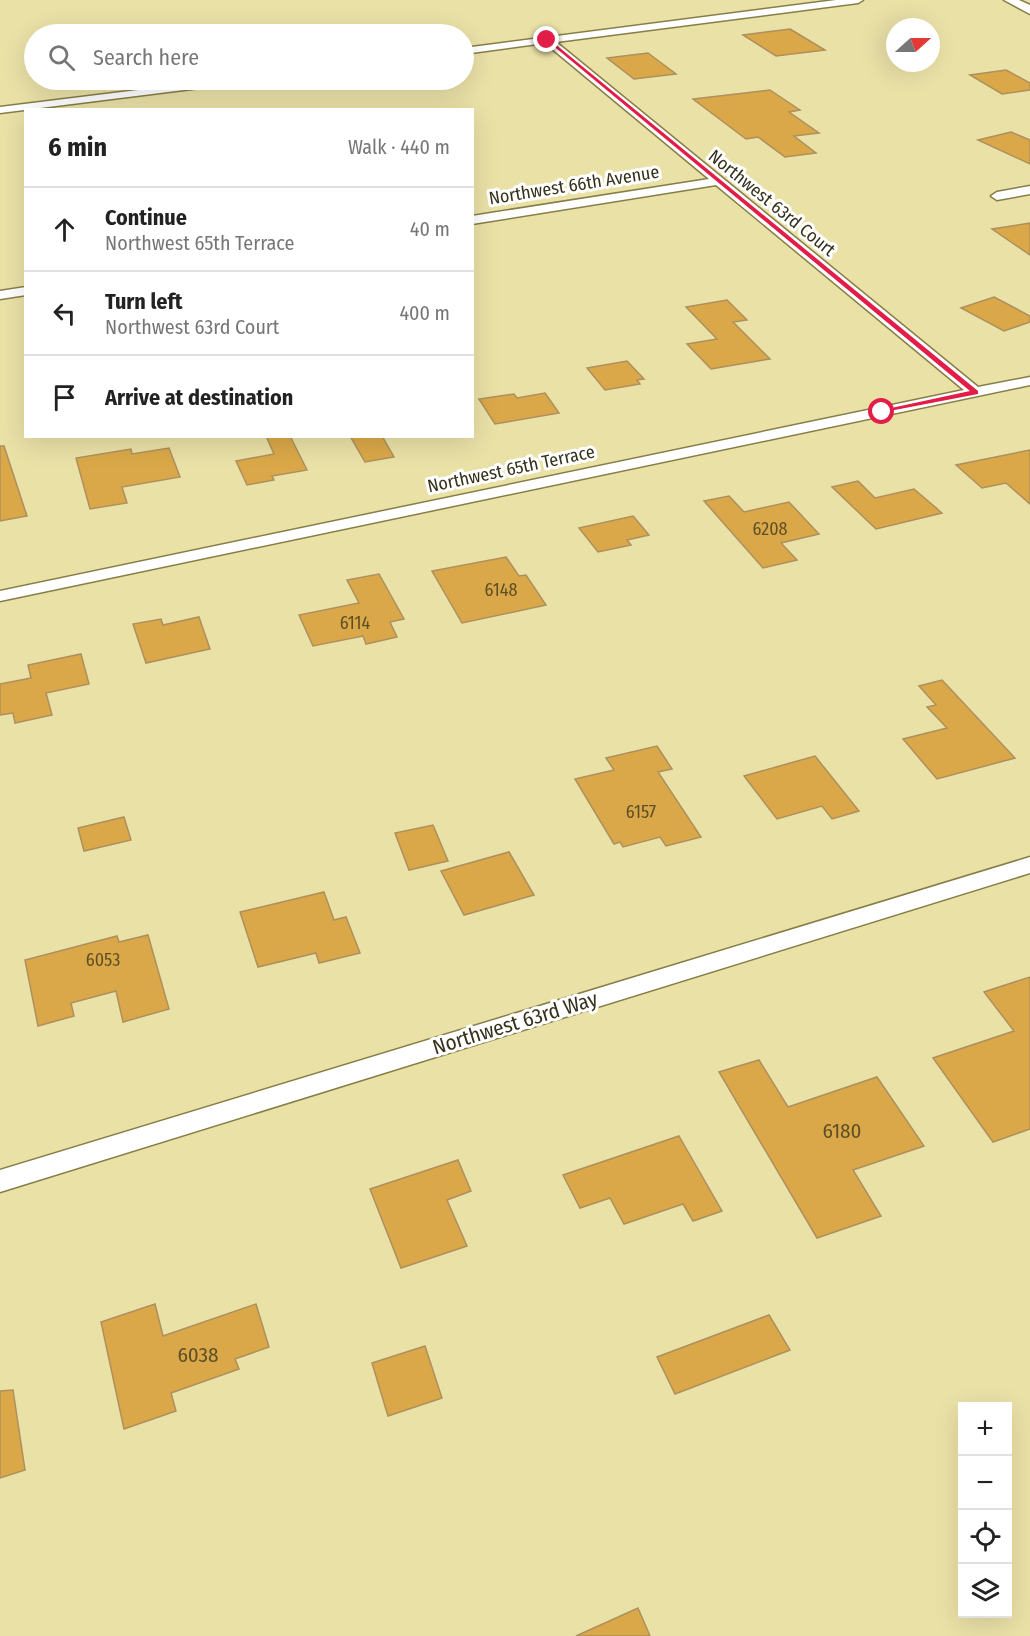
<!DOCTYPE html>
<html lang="en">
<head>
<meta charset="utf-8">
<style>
  body { margin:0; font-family:"Fira Sans Condensed",sans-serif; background:#f2f2f2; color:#222 }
  .controls { position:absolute; right:18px; bottom:18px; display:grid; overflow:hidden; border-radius:0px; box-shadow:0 6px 24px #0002 }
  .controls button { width:54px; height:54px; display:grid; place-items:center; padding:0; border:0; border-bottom:2px solid #e0e0e0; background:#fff; color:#222; font:30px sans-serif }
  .compass { position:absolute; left:886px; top:18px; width:54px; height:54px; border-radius:50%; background:#fff; box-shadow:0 6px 24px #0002; rotate:69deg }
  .stop { position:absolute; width:18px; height:18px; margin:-14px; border:4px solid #e11d48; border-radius:50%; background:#fff }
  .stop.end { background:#e11d48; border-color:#fff; box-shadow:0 2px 6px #0008 }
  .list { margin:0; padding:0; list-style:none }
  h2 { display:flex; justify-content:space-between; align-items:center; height:78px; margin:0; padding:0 24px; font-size:26px }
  h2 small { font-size:20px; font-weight:400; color:#767676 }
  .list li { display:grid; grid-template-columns:39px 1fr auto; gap:18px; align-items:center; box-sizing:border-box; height:84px; padding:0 24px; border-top:2px solid #e0e0e0 }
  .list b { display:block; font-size:22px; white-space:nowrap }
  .list p { margin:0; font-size:20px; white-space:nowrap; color:#767676 }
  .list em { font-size:20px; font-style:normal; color:#767676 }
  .icon { flex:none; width:33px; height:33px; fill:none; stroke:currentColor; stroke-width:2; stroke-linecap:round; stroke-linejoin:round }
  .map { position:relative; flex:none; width:1030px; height:1636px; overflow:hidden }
  .search { position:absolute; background:#fff; box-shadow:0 6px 24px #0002; left:24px; top:24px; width:450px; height:66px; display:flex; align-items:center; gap:15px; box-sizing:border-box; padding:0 21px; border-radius:33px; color:#767676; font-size:22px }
  .panel { position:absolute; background:#fff; box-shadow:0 6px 24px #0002; left:24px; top:108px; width:450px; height:330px; border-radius:0px }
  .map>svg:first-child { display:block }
  .building { fill:#daa848; stroke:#ad905d; stroke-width:1.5 }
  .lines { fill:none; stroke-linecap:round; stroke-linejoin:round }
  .minor-casing { stroke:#867e47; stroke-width:3 }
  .tertiary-casing { stroke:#867e47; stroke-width:3 }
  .minor { fill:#fff; fill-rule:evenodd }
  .tertiary { fill:#fff; fill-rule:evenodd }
  .route { fill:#e11d48 }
  .labels { text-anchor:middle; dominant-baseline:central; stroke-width:6; stroke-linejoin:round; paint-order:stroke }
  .far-street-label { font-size:18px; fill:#35311a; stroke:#fff }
  .number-label { font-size:18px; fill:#5e4f26 }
  .street-label { font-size:21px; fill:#35311a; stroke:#fff }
  .near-number-label { font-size:21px; fill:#5e4f26 }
</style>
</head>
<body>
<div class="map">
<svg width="1030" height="1636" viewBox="0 0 1030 1636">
  <rect width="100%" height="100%" fill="#eae1a7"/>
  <g class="building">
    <polygon points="790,29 825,50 776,56 743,35"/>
    <polygon points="648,53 676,74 634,79 607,58"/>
    <polygon points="1006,70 1030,83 1030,90 1002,94 970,75"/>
    <polygon points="770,90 800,110 789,112 819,133 794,136 816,153 785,157 758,137 746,139 693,99"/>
    <polygon points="1011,132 1030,140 1030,164 978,140"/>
    <polygon points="1030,223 1030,255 992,229"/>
    <polygon points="994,297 1030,316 1030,322 1004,331 961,308"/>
    <polygon points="727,300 747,320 733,322 770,359 711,369 687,344 717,339 686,307"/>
    <polygon points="627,361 644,379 637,380 640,384 605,390 587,368"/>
    <polygon points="545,393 559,413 495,424 479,399 514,394 517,398"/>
    <polygon points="266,436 290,436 307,470 272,476 274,480 247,485 236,461 274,454"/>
    <polygon points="350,436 382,436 394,457 365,462"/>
    <polygon points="0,446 4,446 27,516 0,521"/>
    <polygon points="169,448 180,477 122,487 127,503 90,509 76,458 131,449 132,454"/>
    <polygon points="1030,450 1030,504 1006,483 982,488 956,465"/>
    <polygon points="858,481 875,498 914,489 942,513 876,529 832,487"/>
    <polygon points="729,496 744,512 789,502 819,534 781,543 797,560 763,568 704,501"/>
    <polygon points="633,516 649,535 627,540 631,545 598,552 579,528"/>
    <polygon points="506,557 519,576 526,575 546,605 462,623 432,571"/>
    <polygon points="379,574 404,619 390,622 397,637 366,644 363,636 313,646 299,615 359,603 347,580"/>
    <polygon points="199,617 210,649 146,663 133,624 161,619 163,625"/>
    <polygon points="81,654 89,684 46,693 52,715 15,723 13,713 0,715 0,684 31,678 28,665"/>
    <polygon points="942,680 1015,758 937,779 903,739 947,728 927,707 936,705 919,686"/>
    <polygon points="657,746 672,769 658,772 701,837 666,846 660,837 623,847 620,842 614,844 575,779 614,770 606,758"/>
    <polygon points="815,756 859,811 832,819 822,806 777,819 744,776"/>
    <polygon points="124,817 131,840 84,851 78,828"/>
    <polygon points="433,825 448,861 409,870 395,833"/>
    <polygon points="509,852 534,895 464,915 441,871"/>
    <polygon points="324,892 334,920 346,917 360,953 319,963 316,953 258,967 240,912"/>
    <polygon points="148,935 169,1009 123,1022 116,991 71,1003 74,1016 38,1026 25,960 117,936 119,942"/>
    <polygon points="1030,977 1030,1129 993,1142 933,1058 1014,1031 984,992"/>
    <polygon points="759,1060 788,1107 877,1077 924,1146 853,1170 881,1216 817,1238 719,1072"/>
    <polygon points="679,1136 722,1211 693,1221 683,1204 624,1224 610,1198 580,1208 563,1175"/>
    <polygon points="458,1160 471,1191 447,1200 467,1246 401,1268 370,1189"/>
    <polygon points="155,1304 163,1336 256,1304 269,1347 235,1359 239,1369 171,1393 176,1411 124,1429 101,1322"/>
    <polygon points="769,1315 790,1350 675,1394 657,1357"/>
    <polygon points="425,1346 442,1398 388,1416 372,1363"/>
    <polygon points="13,1390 25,1470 0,1478 0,1391"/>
    <polygon points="638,1608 650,1636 576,1636"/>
  </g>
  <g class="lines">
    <g class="minor-casing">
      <g id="minor">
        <polygon points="836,0 863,0 858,3 556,42 978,387 1030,377 1030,385 0,601 0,591 964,390 716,185 472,224 472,216 709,179 545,43 464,54 464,48"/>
        <polygon points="219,80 245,80 240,83 0,113 0,107"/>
        <polygon points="1030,186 1030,194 997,200 991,196 997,192"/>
        <polygon points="26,287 26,295 0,299 0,291"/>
        <polygon points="1030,857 1030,873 0,1192 0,1170"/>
      </g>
    </g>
    <g class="tertiary-casing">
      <polygon id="tertiary" points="1004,0 1019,0 1030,5 1030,14"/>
    </g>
    <use href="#minor" class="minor"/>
    <use href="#tertiary" class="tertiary"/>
  </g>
  <polygon class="route" points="545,39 549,39 978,391 978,394 879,413 882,410 970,391"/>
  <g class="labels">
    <g class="far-street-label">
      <text transform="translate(574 185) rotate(-9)">Northwest 66th Avenue</text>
      <text transform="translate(772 203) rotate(39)">Northwest 63rd Court</text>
      <text transform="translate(511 469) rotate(-12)">Northwest 65th Terrace</text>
    </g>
    <g class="number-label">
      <text x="770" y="529">6208</text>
      <text x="501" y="590">6148</text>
      <text x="355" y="623">6114</text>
      <text x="641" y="812">6157</text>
      <text x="103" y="960">6053</text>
    </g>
    <g class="street-label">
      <text transform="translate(515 1023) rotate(-17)">Northwest 63rd Way</text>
    </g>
    <g class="near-number-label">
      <text x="842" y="1131">6180</text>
      <text x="198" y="1355">6038</text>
    </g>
  </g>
</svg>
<div class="controls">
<button>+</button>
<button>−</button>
<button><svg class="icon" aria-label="locate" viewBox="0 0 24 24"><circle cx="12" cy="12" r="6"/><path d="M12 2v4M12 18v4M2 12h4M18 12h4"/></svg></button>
<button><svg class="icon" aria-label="layers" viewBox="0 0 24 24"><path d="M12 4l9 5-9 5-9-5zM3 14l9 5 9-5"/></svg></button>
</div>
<svg class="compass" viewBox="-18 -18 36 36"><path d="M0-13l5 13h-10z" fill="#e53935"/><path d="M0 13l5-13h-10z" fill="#767676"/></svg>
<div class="stop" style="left:882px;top:412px"></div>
<div class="stop end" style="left:547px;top:40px"></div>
<div class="search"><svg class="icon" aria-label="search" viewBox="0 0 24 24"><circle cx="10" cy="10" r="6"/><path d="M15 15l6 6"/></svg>Search here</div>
<section class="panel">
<h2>6 min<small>Walk · 440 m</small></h2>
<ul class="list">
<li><svg class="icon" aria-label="ahead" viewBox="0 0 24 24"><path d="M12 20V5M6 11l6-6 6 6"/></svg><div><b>Continue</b><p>Northwest 65th Terrace</p></div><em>40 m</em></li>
<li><svg class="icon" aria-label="left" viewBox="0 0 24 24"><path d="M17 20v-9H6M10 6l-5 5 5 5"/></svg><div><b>Turn left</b><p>Northwest 63rd Court</p></div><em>400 m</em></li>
<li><svg class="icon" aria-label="arrive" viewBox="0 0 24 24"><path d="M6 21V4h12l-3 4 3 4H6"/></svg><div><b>Arrive at destination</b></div></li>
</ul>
</section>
</div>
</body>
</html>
